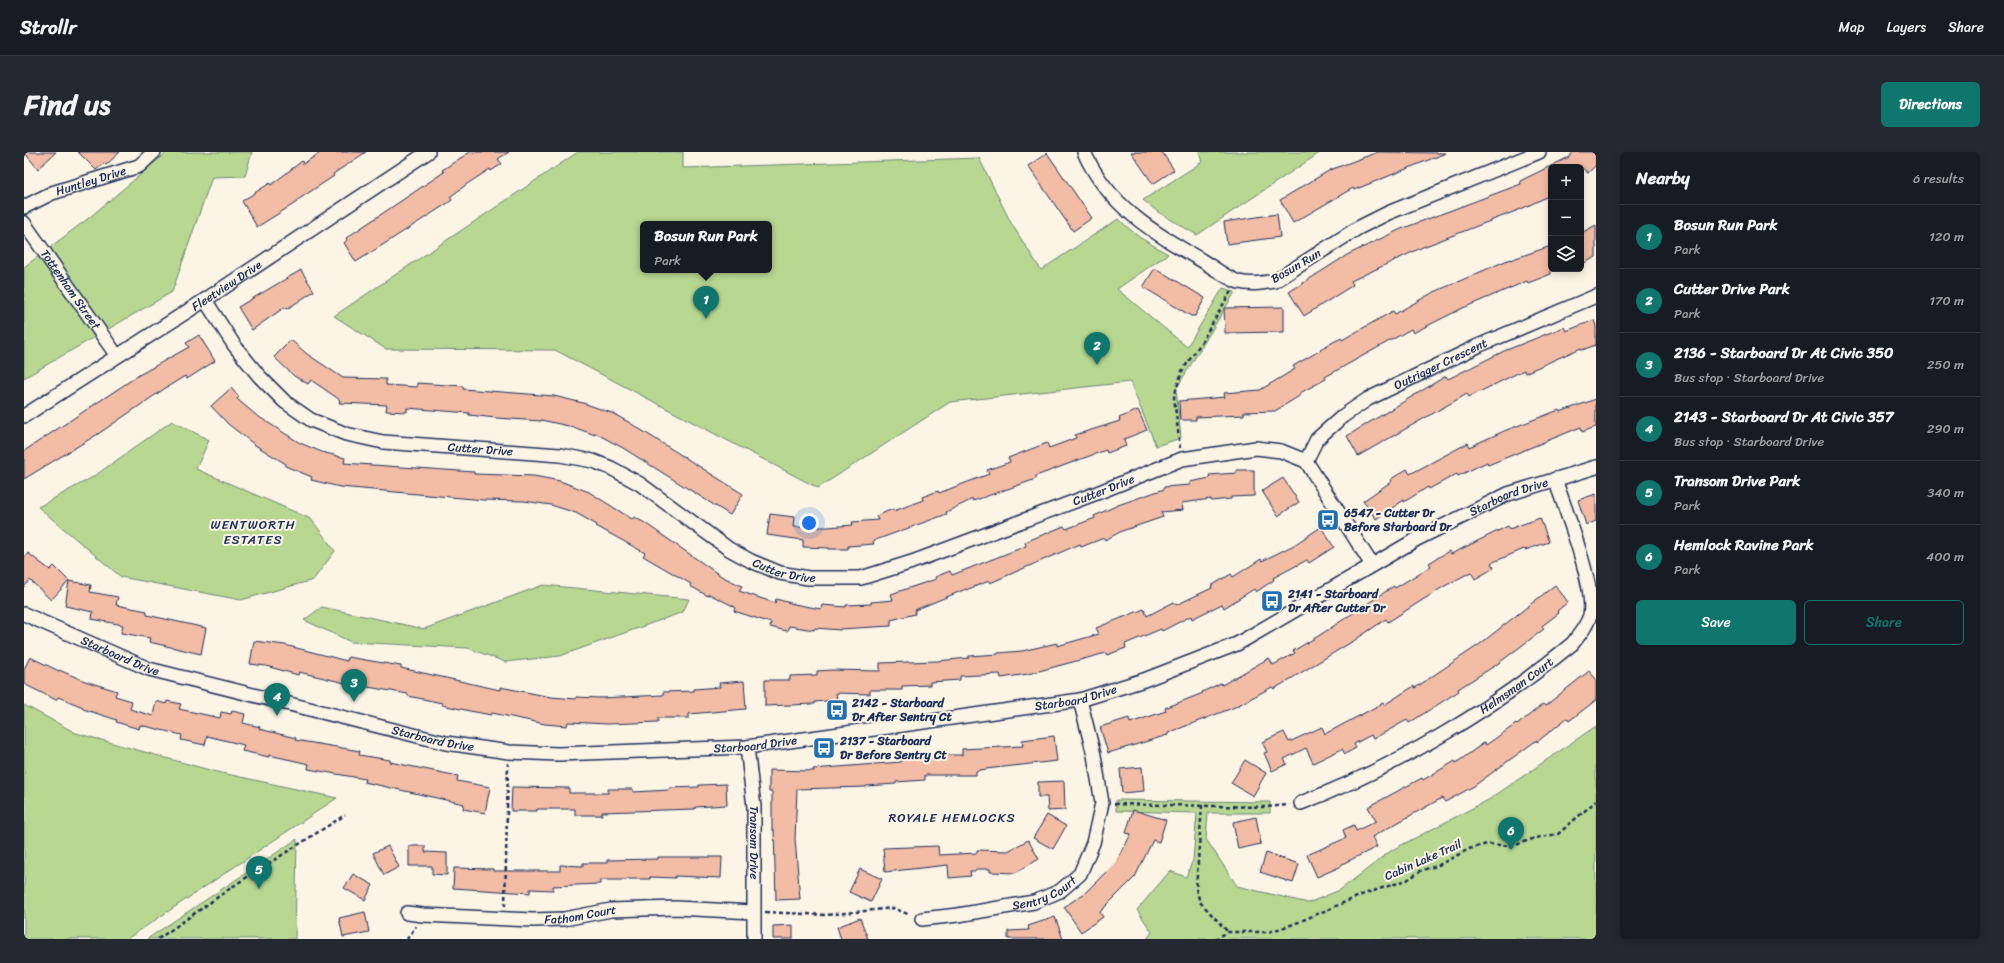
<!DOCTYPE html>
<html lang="en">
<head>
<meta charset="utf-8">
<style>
  body { margin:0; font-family:Sriracha,sans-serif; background:#242831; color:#f1f3f6 }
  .controls { position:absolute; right:12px; top:12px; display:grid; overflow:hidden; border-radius:6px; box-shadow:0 2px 10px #0003 }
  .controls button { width:36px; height:36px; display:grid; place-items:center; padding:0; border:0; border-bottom:1px solid #363941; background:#171b24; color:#f1f3f6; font:20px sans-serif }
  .you { position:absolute; left:785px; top:371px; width:14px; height:14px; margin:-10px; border:3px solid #fff; border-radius:50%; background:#1a73e8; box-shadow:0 0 0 6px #1a73e833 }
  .badge { display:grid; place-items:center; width:26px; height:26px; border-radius:50%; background:#0f766e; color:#fff; font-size:13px; font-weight:700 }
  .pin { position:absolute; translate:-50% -33px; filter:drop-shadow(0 1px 2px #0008) }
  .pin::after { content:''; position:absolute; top:21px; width:14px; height:12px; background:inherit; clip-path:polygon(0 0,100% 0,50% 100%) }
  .popup { position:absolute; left:616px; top:69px; width:132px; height:52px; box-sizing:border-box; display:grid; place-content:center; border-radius:6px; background:#171b24; filter:drop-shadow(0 1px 3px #0005); font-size:13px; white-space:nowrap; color:#9ea1a6 }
  .popup b { font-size:15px; color:#f1f3f6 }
  .popup::after { content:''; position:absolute; left:50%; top:100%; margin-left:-8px; border:8px solid transparent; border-top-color:#171b24 }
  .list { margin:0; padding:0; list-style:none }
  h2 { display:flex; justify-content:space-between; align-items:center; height:52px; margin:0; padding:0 16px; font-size:17px }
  h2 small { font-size:13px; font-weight:400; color:#9ea1a6 }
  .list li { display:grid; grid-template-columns:26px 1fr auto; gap:12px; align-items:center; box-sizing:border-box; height:64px; padding:0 16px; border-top:1px solid #363941 }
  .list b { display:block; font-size:15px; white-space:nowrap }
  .list p { margin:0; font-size:13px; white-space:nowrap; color:#9ea1a6 }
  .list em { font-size:13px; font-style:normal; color:#9ea1a6 }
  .actions { display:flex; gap:8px; padding:12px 16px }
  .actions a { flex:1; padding:9px 0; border:1px solid #0f766e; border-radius:6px; text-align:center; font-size:14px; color:#0f766e }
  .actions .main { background:#0f766e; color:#fff }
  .icon { flex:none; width:22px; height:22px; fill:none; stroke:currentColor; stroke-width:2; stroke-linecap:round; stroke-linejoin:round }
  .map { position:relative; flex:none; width:1572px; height:787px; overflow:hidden; border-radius:6px }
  header { display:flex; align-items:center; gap:24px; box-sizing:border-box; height:56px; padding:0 20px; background:#171b24; border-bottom:1px solid #363941 }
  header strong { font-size:19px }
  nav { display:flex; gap:22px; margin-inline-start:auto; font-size:14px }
  .intro { display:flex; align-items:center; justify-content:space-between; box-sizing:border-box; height:96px; padding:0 24px }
  h1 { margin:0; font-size:28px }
  .button { padding:10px 18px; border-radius:6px; background:#0f766e; color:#fff; font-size:14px; font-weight:700 }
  main { display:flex; gap:24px; padding:0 24px }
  aside { flex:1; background:#171b24; border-radius:6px; box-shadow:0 2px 10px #0003 }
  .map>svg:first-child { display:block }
  .green { fill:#b8d891; stroke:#6a8478; fill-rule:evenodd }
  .building { fill:#f2bca5; stroke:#1b2f5e }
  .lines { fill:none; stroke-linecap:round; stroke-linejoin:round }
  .minor-casing { stroke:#1b2f5e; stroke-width:16 }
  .path { stroke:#1b2f5e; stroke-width:2.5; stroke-dasharray:4 3; stroke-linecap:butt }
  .minor { stroke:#fcf5e5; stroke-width:13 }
  .labels { text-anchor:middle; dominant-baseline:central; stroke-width:4; stroke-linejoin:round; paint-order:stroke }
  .street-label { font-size:12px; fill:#1b2f5e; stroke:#fcf5e5 }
  .poi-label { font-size:12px; font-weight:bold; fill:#1b2f5e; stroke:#fcf5e5; text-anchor:start }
  .neighbourhood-label { font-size:13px; letter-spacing:1px; fill:#1b2f5e; stroke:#fcf5e5 }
</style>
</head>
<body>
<header>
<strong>Strollr</strong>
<nav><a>Map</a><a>Layers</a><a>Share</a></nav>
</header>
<div class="intro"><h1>Find us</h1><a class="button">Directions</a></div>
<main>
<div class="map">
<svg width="1572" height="787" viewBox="0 0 1572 787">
  <rect width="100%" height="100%" fill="#fcf5e5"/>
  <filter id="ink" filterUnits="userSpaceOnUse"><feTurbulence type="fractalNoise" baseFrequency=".025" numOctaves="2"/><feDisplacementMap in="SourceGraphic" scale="8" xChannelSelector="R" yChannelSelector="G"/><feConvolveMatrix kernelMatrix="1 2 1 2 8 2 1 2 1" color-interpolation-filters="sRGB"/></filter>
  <g filter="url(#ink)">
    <g class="green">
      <polygon points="143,0 228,0 221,24 188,25 148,140 0,226 0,115 66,65"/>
      <path d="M 554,0 L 659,0 L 659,16 L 955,6 L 987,71 L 1017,118 L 1094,67 L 1115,85 L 1144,102 L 1093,137 L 1163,195 L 1199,136 L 1211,140 L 1152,237 L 1157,286 L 1132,294 L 1106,230 L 926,250 L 794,336 L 531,198 L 362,197 L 310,164 ZM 619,72 L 745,72 L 745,118 L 619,118 Z"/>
      <polygon points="1175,0 1297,0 1173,83 1134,60 1119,48 1178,10"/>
      <polygon points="148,269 185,288 172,317 287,367 311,399 289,428 217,448 97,425 14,355 69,325"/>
      <polygon points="519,433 665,447 659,460 536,504 481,510 444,496 327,490 280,468 298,455 400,477"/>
      <polygon points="0,553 52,581 189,619 313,646 103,787 0,787"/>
      <polygon points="1572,574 1572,787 1123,787 1128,780 1113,758 1146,719 1162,725 1169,708 1173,661 1092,659 1092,648 1246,650 1246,661 1184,661 1182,687 1213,734 1284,751 1316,738 1368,698 1466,647"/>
      <polygon points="273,687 271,787 123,787"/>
    </g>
    <g class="building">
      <polygon points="0,0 32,0 14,17"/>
      <polygon points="54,0 96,0 82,13 80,11 72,18"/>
      <polygon points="297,0 342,0 309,22 310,24 272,49 273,50 233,75 218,49 246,31 247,33 278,9 279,12"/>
      <polygon points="446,0 485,0 474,7 478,12 467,19 466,17 443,32 426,45 428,48 424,51 332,110 320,91 323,88 322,86 420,20 418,18"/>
      <polygon points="1107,0 1138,0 1150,18 1129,32"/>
      <polygon points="1354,0 1422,1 1330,38 1329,36 1269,71 1256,48 1306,18"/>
      <polygon points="1549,0 1572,0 1572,13 1564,21 1557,15 1527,15 1527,43 1497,57 1399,95 1327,129 1329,133 1280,164 1265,140 1323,103 1377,77 1497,32 1496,29 1545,5"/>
      <polygon points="1023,1 1068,66 1049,79 1004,14"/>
      <polygon points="1253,62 1256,85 1203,92 1200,70"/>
      <polygon points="1572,73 1572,105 1560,111 1557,104 1557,81"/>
      <polygon points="1527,94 1527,122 1504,131 1503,129 1439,156 1389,181 1387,177 1301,225 1302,227 1276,241 1277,243 1251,259 1220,260 1220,263 1172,265 1172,268 1156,268 1155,249 1201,245 1200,241 1236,238 1271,217 1269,214 1297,198 1296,197 1317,186 1318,188 1369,159 1371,162 1408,141 1486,107 1486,108"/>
      <polygon points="1131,116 1181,146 1171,164 1167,164 1119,135"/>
      <polygon points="277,118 290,139 263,157 261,155 228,178 214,155"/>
      <polygon points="1260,155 1260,180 1201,181 1200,156"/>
      <polygon points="1570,168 1572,174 1572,193 1558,198 1557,196 1501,221 1500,218 1445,245 1443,242 1334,304 1323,284 1422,224 1424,227 1480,199 1540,175 1542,179"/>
      <polygon points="175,183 191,209 163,227 161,224 140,237 74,282 0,327 0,299 115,223 165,195 162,191"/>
      <polygon points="267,188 283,202 319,226 362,227 362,233 393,235 393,231 439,234 439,237 530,244 559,251 588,261 606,271 719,342 706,363 599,296 571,281 571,283 549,275 517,268 517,269 472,266 445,263 445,261 383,256 383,260 362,259 363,253 315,251 316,248 287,228 284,232 270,224 250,205"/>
      <polygon points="207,236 215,245 213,247 232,263 276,291 298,300 321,306 320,311 450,320 450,322 510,324 536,329 565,340 608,367 610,365 621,371 697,424 718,434 715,439 751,451 752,447 770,452 797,457 798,453 822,455 822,453 847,452 847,450 869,448 867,442 912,427 911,425 926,419 928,423 1002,394 1001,390 1040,374 1042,377 1071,366 1070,364 1094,353 1140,337 1140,335 1166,333 1166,330 1186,326 1185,323 1212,321 1212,318 1230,318 1230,344 1207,345 1207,347 1187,349 1187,347 1158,351 1159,358 1137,360 1139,365 1098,379 1081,388 1080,386 1057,395 1056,392 966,431 965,429 942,438 942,437 891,458 891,462 867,468 867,474 816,477 816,478 791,476 790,478 765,474 763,479 746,475 747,471 710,459 711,455 685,442 684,444 666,434 667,432 619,404 621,401 572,374 573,373 552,361 527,353 500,349 460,348 316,335 287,328 288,325 261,314 262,312 231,293 204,272 187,254"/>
      <polygon points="1572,247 1572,275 1558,280 1557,275 1464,313 1463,310 1434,324 1433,322 1405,337 1404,335 1380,350 1380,348 1352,367 1339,349 1368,329 1367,327 1383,317 1386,322 1444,291 1445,295 1480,279 1535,258 1536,260"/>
      <polygon points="1114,258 1123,278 1100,287 1102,294 1083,301 1082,298 1060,306 1012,324 1012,327 995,333 949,349 949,347 922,360 923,362 849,389 850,392 824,394 824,397 805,397 805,396 779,395 779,388 743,383 746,362 770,365 769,375 804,375 829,373 828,370 854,368 852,364 869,357 870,359 899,348 898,345 914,339 915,341 965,322 963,318 986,310 984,306 1023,291 1025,296 1052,286 1051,283 1096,269 1095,266"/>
      <polygon points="1259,326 1275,350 1254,364 1238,339"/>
      <polygon points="1572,342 1572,369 1562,373 1554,348"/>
      <polygon points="1516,366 1525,390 1501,398 1500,397 1467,411 1470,416 1451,427 1447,420 1419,435 1364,470 1362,467 1331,488 1250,537 1248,535 1211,555 1144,581 1144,583 1084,601 1076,575 1105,566 1106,571 1142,559 1141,556 1179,541 1178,540 1197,531 1198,533 1245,506 1249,513 1271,501 1269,499 1296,483 1370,434 1371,436 1407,414 1405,411 1425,399 1427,402 1484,374 1485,377"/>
      <polygon points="1297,375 1310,395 1285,411 1283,408 1249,426 1250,428 1232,440 1230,437 1200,456 1198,452 1168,467 1167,464 1138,479 1137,477 1101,492 1102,496 1083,503 1082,501 1004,522 977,526 976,522 936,524 936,528 906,530 906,533 878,534 878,538 846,538 846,542 812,541 813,548 791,550 791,552 741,554 741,528 766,528 766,524 793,523 793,519 808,518 856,519 856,511 913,509 945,506 945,504 974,502 974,501 998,499 1033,491 1033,494 1075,482 1072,476 1120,457 1123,464 1150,450 1152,453 1188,436 1187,434 1207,422 1209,425 1237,407 1238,409 1270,393"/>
      <polygon points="4,401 26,418 30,414 45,429 27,448 6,428 0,435 0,406"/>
      <polygon points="45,429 67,433 66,440 94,445 92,453 123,459 123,463 182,476 177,502 125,490 126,486 97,481 99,473 68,467 69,460 41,454"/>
      <polygon points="1531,433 1544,450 1533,459 1535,461 1518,474 1520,477 1472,513 1434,537 1435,539 1385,571 1383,568 1349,587 1347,583 1330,592 1332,596 1321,602 1318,597 1289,611 1282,596 1260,607 1263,612 1248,619 1240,601 1243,600 1238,590 1260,580 1265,590 1298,575 1301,582 1359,551 1360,553 1390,534 1391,536 1456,492"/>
      <polygon points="230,489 261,493 323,509 324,505 377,514 377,516 476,538 476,535 527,545 552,547 552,545 577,546 639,543 639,540 670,539 670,537 696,535 695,531 720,529 722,557 665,562 665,566 634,566 634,570 583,572 544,570 543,574 521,572 468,561 467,563 446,559 418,553 418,551 384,544 384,542 321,531 275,520 274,523 242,514 226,512"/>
      <polygon points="6,505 35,519 35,518 61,529 93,539 91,544 108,549 106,557 129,564 132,549 142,552 143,549 157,552 155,557 196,566 197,560 207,562 208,559 221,562 219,571 236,575 235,577 272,586 271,588 336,599 335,603 366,608 366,610 434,624 433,629 466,635 461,661 439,657 440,652 340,630 341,627 284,617 285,612 245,603 245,605 218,599 220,593 183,584 181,593 157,588 158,583 116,573 115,577 92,570 93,568 59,557 59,555 34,545 32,548 0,532 0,517"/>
      <polygon points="1565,519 1572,527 1572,548 1545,569 1543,566 1513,590 1513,588 1450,634 1421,650 1418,646 1348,685 1353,695 1318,712 1318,714 1293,725 1283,703 1322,686 1319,678 1330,673 1332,679 1352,669 1344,655 1398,626 1399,628 1431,609 1432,611 1461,590 1462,593 1492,572 1493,573 1519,552 1521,554"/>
      <polygon points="1030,584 1033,609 962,617 952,619 952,623 901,623 901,628 872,630 872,632 842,634 842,635 773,637 771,687 776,747 752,748 750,678 748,678 748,640 745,640 745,618 790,619 789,617 877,610 877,607 906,605 906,603 938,603 938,597 999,594 998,588"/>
      <polygon points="1221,608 1242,621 1229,644 1207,631"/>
      <polygon points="1118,615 1120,639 1098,641 1096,617"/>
      <polygon points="1040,629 1041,658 1024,659 1023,645 1014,645 1014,630"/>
      <polygon points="702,632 703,653 671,655 671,657 578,660 578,663 551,663 551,657 513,657 513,659 487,659 488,635 545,636 545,641 584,641 584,637 609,637 609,640 646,638 646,636 675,635 675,633"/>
      <polygon points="1109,658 1142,668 1135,690 1129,688 1111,725 1076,760 1079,765 1057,780 1040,755 1061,741 1093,709 1107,682 1102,681"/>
      <polygon points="1023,663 1042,674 1029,697 1009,686"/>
      <polygon points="1232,665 1237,692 1214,697 1209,670"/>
      <polygon points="1004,688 1015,707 991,721 966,720 966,717 952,717 952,719 946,719 947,724 925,726 924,713 861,720 859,696 914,694 915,703 953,701 953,698 984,699"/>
      <polygon points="364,694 375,715 360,723 349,701"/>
      <polygon points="385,694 401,694 401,700 423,701 423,723 408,722 408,714 385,714"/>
      <polygon points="1242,701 1275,712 1269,731 1236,720"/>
      <polygon points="634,705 698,705 697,726 651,724 651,726 626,725 626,727 603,727 603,728 576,728 576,732 529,734 529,738 506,737 506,741 429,736 430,716 469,717 469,719 536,719 536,713 559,714 559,711 583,711 583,708 634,707"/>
      <polygon points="836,717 858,727 847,750 825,740"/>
      <polygon points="329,722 349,733 341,748 320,736"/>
      <polygon points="341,760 345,780 319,785 315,766"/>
      <polygon points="1031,765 1039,787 984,787 984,779 1005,778 1004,774"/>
      <polygon points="836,766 844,787 817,787 813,775"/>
      <polygon points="769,773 769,787 749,787 749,774"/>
    </g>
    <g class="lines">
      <g class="minor-casing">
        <g id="minor">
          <path d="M 1060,0 C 1084,54 1129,80 1177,108 C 1189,115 1202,126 1215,130 C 1227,133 1238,131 1251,129 L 1334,76 L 1364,61 L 1515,0"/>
          <path id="s1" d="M 0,55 L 28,41 L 115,14 L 130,0"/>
          <path id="s2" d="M 0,71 L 93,204"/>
          <path id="s3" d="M 181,148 L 210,193 L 235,224 L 261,250 L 287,268 L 322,282 L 359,290 L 536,303 L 569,309 L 587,316 L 616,332 L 705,397 L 727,409 L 756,421 L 784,426 L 837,426 L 888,410 L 1073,341 L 1158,307 L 1232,296 L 1257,299 L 1282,309 L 1348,413"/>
          <path id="s4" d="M 0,264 L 181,148 L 404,0"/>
          <path id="s5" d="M 1282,309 L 1293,287 L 1319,264 L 1344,247 L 1456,193 L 1572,144"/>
          <path id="s6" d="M 0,462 L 125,517 L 422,591 L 485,600 L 534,602 L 723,595 L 1056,548 L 1120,528 L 1213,492 L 1393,387 L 1484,342 L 1572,315"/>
          <path id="s7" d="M 723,595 L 730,655 L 730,787"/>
          <path id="s8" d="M 1277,651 C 1373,615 1469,557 1548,492 C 1555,483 1563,474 1566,463 C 1572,435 1541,357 1531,327"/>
          <path id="s9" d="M 383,761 L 399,763 L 509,768 L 540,767 L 587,758 L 652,756 L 729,760"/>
          <path id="s10" d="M 898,767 L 934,763 L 1010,750 L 1036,739 L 1056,722 L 1069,691 L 1078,651 L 1070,603 L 1056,548"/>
        </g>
      </g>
      <g class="path">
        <polyline points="1156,296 1150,245 1158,219 1177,191 1207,139"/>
        <polyline points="1090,652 1241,655 1265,653"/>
        <polyline points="1178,653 1172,737 1176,750 1204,780"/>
        <polyline points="481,754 484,611"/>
        <polyline points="741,760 802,763 869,756 886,763"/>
        <polyline points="134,787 214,731 321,663"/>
        <polyline points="383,787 392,774"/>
        <polyline points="1191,787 1204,780 1245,780 1270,772 1340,742 1383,728 1398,718 1413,714 1445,697 1463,692 1489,694 1511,686 1534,682 1572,649"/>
      </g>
      <use href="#minor" class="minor"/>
    </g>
  </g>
  <defs>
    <g id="bus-square" transform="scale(1.15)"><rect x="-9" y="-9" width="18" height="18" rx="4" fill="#1f6fb2" stroke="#fcf5e5"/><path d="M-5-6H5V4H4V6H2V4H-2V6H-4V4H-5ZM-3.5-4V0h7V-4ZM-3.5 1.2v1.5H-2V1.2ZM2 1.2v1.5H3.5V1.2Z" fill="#fff"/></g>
  </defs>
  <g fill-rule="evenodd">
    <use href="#bus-square" x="1304" y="368"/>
    <use href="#bus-square" x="1248" y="449"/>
    <use href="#bus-square" x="813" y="558"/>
    <use href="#bus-square" x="800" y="596"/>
  </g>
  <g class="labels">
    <g class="street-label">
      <text stroke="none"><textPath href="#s1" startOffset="72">Huntley Drive</textPath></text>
      <text transform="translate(1272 114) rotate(-30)">Bosun Run</text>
      <text stroke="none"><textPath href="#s4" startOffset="241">Fleetview Drive</textPath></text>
      <text stroke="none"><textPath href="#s2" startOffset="81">Tottenham Street</textPath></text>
      <text stroke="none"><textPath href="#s5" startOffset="170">Outrigger Crescent</textPath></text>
      <text stroke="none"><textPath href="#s3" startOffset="335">Cutter Drive</textPath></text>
      <text stroke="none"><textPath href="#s3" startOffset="1007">Cutter Drive</textPath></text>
      <text stroke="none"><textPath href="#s6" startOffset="1557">Starboard Drive</textPath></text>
      <text stroke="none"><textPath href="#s3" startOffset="671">Cutter Drive</textPath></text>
      <text stroke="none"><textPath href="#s6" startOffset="105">Starboard Drive</textPath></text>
      <text stroke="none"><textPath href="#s8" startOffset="246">Helmsman Court</textPath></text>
      <text stroke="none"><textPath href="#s6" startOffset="1077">Starboard Drive</textPath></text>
      <text stroke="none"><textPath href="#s6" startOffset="429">Starboard Drive</textPath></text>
      <text stroke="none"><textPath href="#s6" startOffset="753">Starboard Drive</textPath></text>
      <text stroke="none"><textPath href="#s7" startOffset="96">Transom Drive</textPath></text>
      <text transform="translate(1399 708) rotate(-24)">Cabin Lake Trail</text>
      <text stroke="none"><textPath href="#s10" startOffset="126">Sentry Court</textPath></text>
      <text stroke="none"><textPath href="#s9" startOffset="174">Fathom Court</textPath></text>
    </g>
    <g class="poi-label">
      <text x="1320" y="361">6547 - Cutter Dr<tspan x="1320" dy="14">Before Starboard Dr</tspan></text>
      <text x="1264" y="442">2141 - Starboard<tspan x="1264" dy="14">Dr After Cutter Dr</tspan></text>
      <text x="828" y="551">2142 - Starboard<tspan x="828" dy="14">Dr After Sentry Ct</tspan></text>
      <text x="816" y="589">2137 - Starboard<tspan x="816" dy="14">Dr Before Sentry Ct</tspan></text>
    </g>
    <g class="neighbourhood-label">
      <text x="229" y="372">WENTWORTH<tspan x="229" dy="15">ESTATES</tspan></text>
      <text x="928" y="665">ROYALE HEMLOCKS</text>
    </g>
  </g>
</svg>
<div class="controls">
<button>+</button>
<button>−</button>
<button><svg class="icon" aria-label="layers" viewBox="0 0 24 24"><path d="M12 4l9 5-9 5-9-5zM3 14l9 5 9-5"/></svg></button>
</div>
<div class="you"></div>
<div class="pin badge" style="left:682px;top:167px">1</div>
<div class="popup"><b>Bosun Run Park</b>Park</div>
<div class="pin badge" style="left:1073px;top:213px">2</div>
<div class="pin badge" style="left:330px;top:550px">3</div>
<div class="pin badge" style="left:253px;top:564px">4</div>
<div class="pin badge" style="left:235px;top:737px">5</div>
<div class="pin badge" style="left:1487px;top:698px">6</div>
</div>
<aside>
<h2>Nearby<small>6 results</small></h2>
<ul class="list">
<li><span class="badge">1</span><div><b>Bosun Run Park</b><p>Park</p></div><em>120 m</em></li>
<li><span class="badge">2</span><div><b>Cutter Drive Park</b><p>Park</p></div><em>170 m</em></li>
<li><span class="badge">3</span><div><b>2136 - Starboard Dr At Civic 350</b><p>Bus stop · Starboard Drive</p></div><em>250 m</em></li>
<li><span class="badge">4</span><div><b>2143 - Starboard Dr At Civic 357</b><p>Bus stop · Starboard Drive</p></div><em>290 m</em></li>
<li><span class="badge">5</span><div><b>Transom Drive Park</b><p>Park</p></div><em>340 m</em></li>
<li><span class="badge">6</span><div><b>Hemlock Ravine Park</b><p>Park</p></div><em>400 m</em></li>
</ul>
<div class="actions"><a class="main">Save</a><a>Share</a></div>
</aside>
</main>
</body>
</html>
